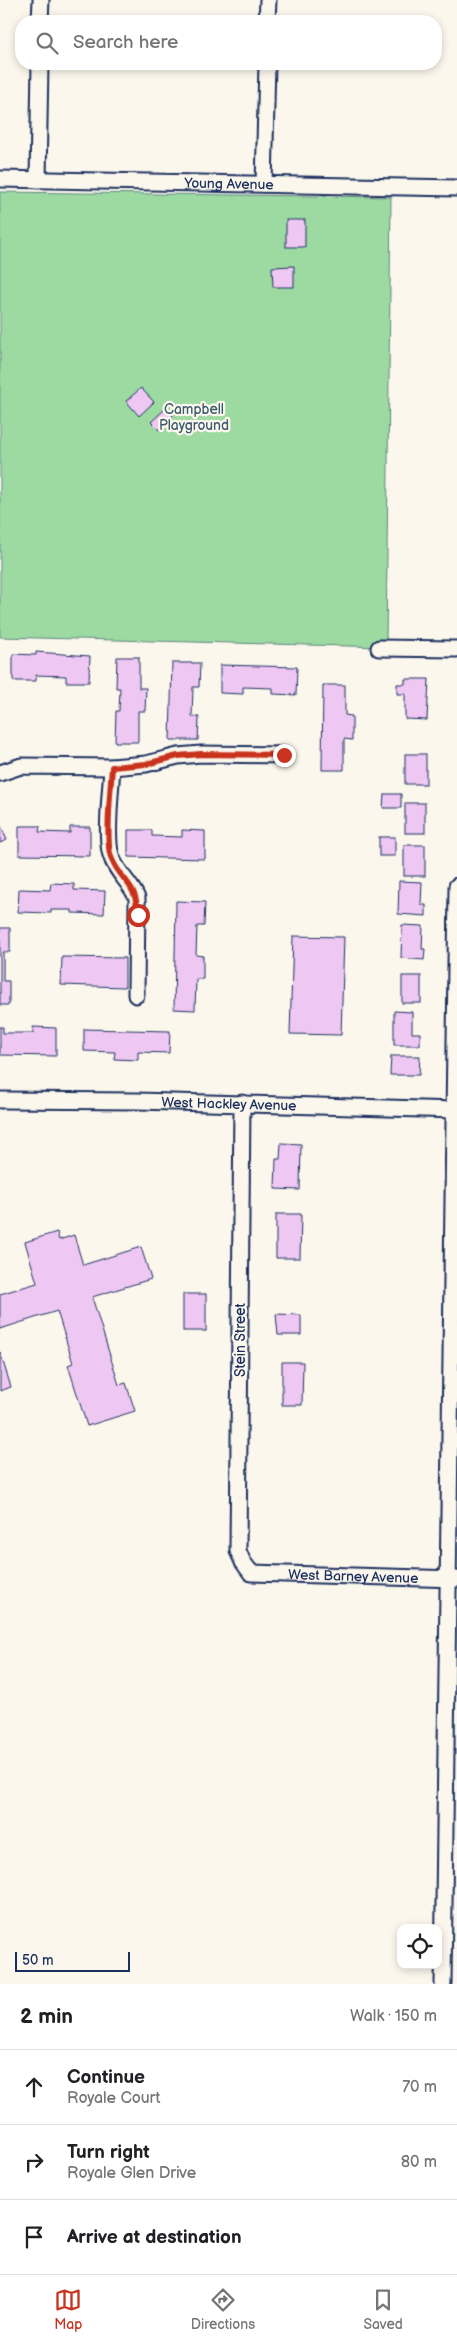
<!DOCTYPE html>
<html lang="en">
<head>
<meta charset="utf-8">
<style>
  body { margin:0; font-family:"Balsamiq Sans",sans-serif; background:#f6f6f6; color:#202124 }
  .controls { position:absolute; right:15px; bottom:15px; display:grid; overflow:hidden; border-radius:10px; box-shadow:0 2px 8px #0003 }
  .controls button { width:45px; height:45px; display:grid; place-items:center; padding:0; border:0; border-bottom:1px solid #e0e0e0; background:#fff; color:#202124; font:25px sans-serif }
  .scale { position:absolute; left:15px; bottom:12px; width:115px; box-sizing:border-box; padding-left:5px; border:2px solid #1b2f5e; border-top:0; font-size:14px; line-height:18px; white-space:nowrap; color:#1b2f5e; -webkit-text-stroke:4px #fbf7ec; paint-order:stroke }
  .stop { position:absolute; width:15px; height:15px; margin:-11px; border:4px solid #c8321e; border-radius:50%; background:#fff }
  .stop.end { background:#c8321e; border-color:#fff; box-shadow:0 1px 5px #0008 }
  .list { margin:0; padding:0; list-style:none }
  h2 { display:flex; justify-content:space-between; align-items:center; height:65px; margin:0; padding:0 20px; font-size:21px }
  h2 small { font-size:16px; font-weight:400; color:#757577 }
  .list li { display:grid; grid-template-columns:32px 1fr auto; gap:15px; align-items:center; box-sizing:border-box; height:75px; padding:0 20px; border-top:1px solid #e0e0e0 }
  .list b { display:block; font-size:19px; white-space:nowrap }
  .list p { margin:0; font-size:16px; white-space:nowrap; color:#757577 }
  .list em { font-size:16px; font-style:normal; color:#757577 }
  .icon { flex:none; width:28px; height:28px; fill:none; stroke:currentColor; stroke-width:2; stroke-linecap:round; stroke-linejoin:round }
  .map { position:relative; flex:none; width:457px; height:1984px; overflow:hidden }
  .search { position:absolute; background:#fff; box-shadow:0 2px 8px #0003; left:15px; right:15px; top:15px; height:55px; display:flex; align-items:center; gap:12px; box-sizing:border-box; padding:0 18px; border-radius:20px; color:#757577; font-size:19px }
  .sheet { height:290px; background:#fff }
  nav { display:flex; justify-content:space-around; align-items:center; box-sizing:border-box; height:70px; border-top:1px solid #e0e0e0; background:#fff; font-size:14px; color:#757577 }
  nav a { display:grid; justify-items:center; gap:2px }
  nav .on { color:#c8321e }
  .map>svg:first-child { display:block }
  .green { fill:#9ddaa2; stroke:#5c8480 }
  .building { fill:#eec8f3; stroke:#1b2f5e }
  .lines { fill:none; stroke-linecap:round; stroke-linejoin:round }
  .minor-casing { stroke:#1b2f5e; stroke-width:19 }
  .minor { stroke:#fbf7ec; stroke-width:15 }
  .route { stroke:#c8321e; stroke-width:6 }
  .labels { text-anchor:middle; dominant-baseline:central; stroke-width:4.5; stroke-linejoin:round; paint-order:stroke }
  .street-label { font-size:14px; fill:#1b2f5e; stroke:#fbf7ec }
  .park-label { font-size:14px; fill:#3c5a6f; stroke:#fbf7ec }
</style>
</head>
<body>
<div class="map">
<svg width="457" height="1984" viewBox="0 0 457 1984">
  <rect width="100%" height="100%" fill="#fbf7ec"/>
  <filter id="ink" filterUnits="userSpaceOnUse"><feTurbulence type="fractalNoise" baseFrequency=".02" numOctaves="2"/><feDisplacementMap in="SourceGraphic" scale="10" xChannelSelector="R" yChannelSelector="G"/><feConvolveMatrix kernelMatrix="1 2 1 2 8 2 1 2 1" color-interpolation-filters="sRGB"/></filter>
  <g filter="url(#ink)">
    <polygon class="green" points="0,192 391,197 386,647 0,637"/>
    <g class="building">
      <rect x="286" y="220" width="19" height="27"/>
      <polygon points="294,266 294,287 273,287 272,267"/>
      <polygon points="141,388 154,402 139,416 126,401"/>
      <polygon points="166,408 173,416 159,430 151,422"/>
      <polygon points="36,652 90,656 89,682 66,682 66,676 36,675 36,681 13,681 13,654 36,655"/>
      <polygon points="117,657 139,657 139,688 146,688 145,711 138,711 138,742 115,742 116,711 119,711 120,688 116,688"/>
      <polygon points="172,663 200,663 199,687 193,687 192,717 199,717 198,740 170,740"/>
      <polygon points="220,665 297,667 296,695 273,694 273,688 243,687 243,694 220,693"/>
      <polygon points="405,679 429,679 427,720 405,719 405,694 397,694 397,684 405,684"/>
      <polygon points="323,685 345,685 345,715 352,716 352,740 344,739 344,770 322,770"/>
      <rect x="405" y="754" width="21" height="30"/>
      <polygon points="384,794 401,794 401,808 383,808"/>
      <rect x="405" y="803" width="20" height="30"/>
      <polygon points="0,824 7,840 0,843"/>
      <polygon points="19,826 40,826 39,832 70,833 70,827 90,827 90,856 19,855"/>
      <polygon points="128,830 152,830 152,836 182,837 182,830 205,831 205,859 128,857"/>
      <rect x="379" y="837" width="16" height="19"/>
      <rect x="404" y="845" width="21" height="31"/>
      <polygon points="399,881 422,882 421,905 426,905 426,916 398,914"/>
      <polygon points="51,883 74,884 74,890 105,891 104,914 72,913 72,910 51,910 51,913 18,912 19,889 50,890"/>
      <polygon points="176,901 205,902 204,926 197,926 196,955 203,956 203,979 196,979 195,1010 174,1009"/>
      <polygon points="402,925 423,926 422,949 425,949 424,960 401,958"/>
      <polygon points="0,928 10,928 10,952 3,952 3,981 9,981 9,1005 0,1005"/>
      <polygon points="293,936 344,937 341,1035 290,1034"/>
      <polygon points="62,957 125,958 125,987 61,985"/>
      <rect x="402" y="976" width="19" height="27"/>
      <polygon points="394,1011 412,1012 412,1033 420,1033 420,1045 394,1045"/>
      <polygon points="0,1027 3,1027 3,1033 33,1033 33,1027 56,1028 56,1056 0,1055"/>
      <polygon points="84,1029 170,1031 169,1053 138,1052 138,1060 114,1059 115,1052 84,1051"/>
      <polygon points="391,1056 420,1056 419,1075 390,1075"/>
      <polygon points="281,1143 301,1144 300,1190 275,1189 276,1159 280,1159"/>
      <polygon points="276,1214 301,1214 300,1258 276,1258"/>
      <polygon points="57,1232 59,1240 74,1235 83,1265 141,1247 151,1279 92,1297 119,1385 126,1383 135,1411 87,1426 68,1365 73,1363 57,1311 0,1329 0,1294 37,1283 25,1242"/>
      <rect x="183" y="1294" width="23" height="37"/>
      <polygon points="276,1314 301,1315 301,1335 278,1335"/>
      <polygon points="0,1352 11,1387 0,1391"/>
      <polygon points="282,1362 303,1362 302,1405 282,1405"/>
    </g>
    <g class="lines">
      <g class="minor-casing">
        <g id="minor">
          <polyline points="40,21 41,0"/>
          <polyline points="267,21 268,0"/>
          <path id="s1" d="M 0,179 L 457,188"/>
          <polyline points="38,180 40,64"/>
          <polyline points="264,184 267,64"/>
          <polyline points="379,648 457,649"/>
          <path d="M 112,767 C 111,788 105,838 111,855 C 115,871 131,883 137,898 L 136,995"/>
          <polyline points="0,773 21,766 112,767 146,764 178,756 201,754 284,755"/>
          <path id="s2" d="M 0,1100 L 137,1101 L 457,1110"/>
          <path id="s3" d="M 242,1103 L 238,1551 L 243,1562 L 251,1573 L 457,1579"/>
          <polyline points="443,1984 457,886"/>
        </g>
      </g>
      <use href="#minor" class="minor"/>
    </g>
  </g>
  <g class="lines" filter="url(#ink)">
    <path class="route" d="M 138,915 C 136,880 121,883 111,857 C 105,842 111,785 112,767 L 146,764 L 178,756 L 201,754 L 284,755"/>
  </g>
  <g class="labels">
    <g class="street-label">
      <text stroke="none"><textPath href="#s1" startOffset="229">Young Avenue</textPath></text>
      <text stroke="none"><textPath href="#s2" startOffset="229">West Hackley Avenue</textPath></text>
      <text transform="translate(240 1340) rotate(-90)">Stein Street</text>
      <text stroke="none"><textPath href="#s3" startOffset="576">West Barney Avenue</textPath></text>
    </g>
    <g class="park-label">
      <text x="194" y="409">Campbell<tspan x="194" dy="16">Playground</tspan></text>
    </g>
  </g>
</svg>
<div class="controls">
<button><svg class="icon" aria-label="locate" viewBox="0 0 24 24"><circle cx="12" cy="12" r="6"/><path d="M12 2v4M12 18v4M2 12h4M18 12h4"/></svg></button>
</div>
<div class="scale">50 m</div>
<div class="stop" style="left:138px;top:915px"></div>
<div class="stop end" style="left:284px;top:755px"></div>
<div class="search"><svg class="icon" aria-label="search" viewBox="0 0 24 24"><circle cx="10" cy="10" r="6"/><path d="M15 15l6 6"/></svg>Search here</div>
</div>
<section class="sheet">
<h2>2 min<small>Walk · 150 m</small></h2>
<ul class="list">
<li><svg class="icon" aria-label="ahead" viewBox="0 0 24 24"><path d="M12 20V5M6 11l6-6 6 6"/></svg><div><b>Continue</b><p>Royale Court</p></div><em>70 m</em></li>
<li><svg class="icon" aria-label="right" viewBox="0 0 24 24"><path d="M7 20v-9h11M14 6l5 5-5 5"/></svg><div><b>Turn right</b><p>Royale Glen Drive</p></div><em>80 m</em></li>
<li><svg class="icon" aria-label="arrive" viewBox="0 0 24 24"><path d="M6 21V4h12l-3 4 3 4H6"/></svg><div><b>Arrive at destination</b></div></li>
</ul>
</section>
<nav>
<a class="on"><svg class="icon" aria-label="map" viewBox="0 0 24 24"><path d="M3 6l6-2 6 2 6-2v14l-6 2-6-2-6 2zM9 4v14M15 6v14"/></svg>Map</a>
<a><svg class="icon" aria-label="directions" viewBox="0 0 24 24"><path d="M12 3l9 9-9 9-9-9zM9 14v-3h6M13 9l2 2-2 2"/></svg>Directions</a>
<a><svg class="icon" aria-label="saved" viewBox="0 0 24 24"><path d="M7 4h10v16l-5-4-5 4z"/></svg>Saved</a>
</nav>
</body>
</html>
